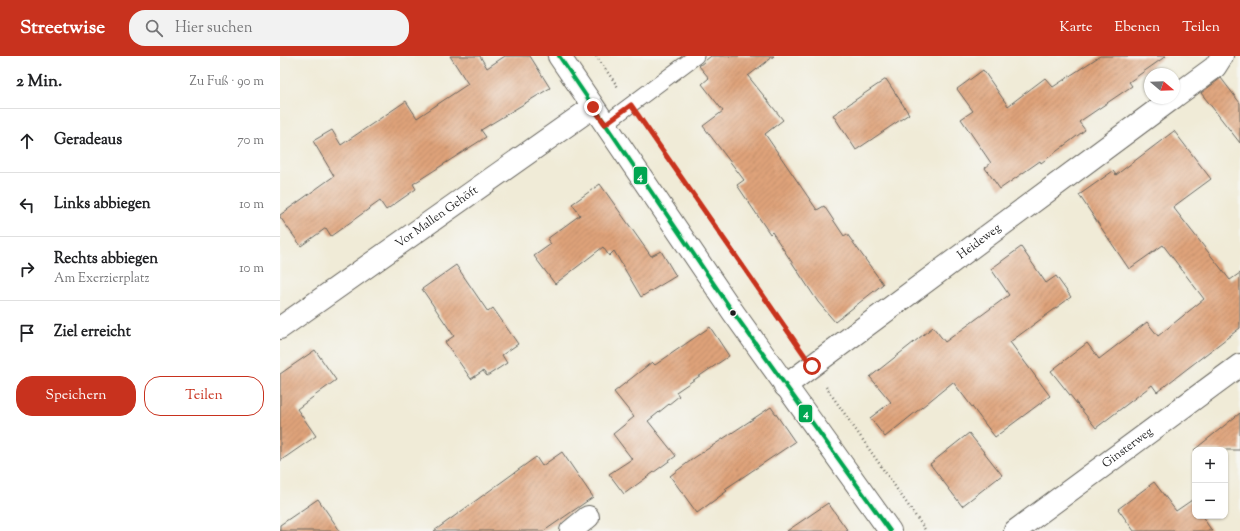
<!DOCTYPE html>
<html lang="de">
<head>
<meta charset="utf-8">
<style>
  body { margin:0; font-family:"Sorts Mill Goudy",serif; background:#f2f2f2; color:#202124 }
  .controls { position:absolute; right:12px; bottom:12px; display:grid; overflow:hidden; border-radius:8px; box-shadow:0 1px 3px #0004 }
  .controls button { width:36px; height:36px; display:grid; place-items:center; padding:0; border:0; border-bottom:1px solid #e0e0e0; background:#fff; color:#202124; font:20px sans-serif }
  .compass { position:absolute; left:864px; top:12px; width:36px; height:36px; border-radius:50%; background:#fff; box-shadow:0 1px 3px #0004; rotate:109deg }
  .stop { position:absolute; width:12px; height:12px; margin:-9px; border:3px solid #c8321e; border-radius:50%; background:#fff }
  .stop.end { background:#c8321e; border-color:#fff; box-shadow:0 1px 4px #0008 }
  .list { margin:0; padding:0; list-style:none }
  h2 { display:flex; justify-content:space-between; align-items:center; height:52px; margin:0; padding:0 16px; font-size:17px }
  h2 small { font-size:13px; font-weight:400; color:#757577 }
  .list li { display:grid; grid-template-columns:26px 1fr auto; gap:12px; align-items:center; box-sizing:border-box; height:64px; padding:0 16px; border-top:1px solid #e0e0e0 }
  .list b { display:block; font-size:15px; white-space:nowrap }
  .list p { margin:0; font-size:13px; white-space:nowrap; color:#757577 }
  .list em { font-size:13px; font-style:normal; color:#757577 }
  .actions { display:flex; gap:8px; padding:12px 16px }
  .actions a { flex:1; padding:9px 0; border:1px solid #c8321e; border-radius:16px; text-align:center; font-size:14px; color:#c8321e }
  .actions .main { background:#c8321e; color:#fff }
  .icon { flex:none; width:22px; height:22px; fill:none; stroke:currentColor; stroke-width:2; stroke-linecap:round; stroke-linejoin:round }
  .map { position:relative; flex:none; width:960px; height:475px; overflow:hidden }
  header { display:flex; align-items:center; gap:24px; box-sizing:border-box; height:56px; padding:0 20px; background:#c8321e; color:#fff }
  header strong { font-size:19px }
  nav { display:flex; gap:22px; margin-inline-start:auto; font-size:14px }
  .search { width:280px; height:36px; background:#f2f2f2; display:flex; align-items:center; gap:10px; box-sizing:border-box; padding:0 14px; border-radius:16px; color:#757577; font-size:15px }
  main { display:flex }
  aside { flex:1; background:#fff }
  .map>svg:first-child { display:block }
  .building { fill:url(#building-hatch) }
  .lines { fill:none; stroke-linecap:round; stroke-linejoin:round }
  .service-casing { stroke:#66645d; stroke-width:17 }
  .minor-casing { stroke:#66645d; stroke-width:24 }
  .path { stroke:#66645d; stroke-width:2.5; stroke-dasharray:1 3; stroke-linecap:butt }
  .service { stroke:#fff; stroke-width:15 }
  .minor { stroke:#fff; stroke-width:22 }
  .bus-1-casing { stroke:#f6f6f2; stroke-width:7 }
  .bus-1 { stroke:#00a651; stroke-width:4 }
  .route { stroke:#c8321e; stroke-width:5 }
  .bus-dot { fill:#1c1c1c; stroke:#f6f6f2; stroke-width:1.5 }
  .labels { text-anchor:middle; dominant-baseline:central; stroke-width:3; stroke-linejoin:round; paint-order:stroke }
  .street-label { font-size:12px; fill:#1c1c1c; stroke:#f6f6f2 }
  .line-badge { stroke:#f6f6f2; stroke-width:1.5 }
  .badge-label { font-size:11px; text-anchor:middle; font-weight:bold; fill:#fff }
</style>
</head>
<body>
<header>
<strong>Streetwise</strong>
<div class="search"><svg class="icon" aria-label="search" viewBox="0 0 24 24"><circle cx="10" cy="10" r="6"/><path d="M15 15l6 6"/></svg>Hier suchen</div>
<nav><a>Karte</a><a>Ebenen</a><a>Teilen</a></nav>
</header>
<main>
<aside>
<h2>2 Min.<small>Zu Fuß · 90 m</small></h2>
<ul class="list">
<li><svg class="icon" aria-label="ahead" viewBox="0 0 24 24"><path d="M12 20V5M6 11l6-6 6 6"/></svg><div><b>Geradeaus</b></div><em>70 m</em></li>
<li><svg class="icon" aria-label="left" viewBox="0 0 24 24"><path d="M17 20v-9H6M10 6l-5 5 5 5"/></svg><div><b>Links abbiegen</b></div><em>10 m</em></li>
<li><svg class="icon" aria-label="right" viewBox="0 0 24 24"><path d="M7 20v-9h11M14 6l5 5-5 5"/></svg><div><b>Rechts abbiegen</b><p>Am Exerzierplatz</p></div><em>10 m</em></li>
<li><svg class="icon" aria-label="arrive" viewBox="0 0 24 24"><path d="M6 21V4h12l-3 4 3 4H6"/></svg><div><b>Ziel erreicht</b></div></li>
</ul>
<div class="actions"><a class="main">Speichern</a><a>Teilen</a></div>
</aside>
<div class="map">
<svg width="960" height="475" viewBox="0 0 960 475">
  <defs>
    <pattern id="building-hatch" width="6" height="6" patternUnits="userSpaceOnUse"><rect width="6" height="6" fill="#dfa37a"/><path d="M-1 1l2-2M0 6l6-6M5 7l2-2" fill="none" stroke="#b48463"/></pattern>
  </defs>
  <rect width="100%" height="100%" fill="#f6f6f2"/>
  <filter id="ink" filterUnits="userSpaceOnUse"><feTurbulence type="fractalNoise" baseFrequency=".025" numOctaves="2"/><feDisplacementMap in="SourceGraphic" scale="8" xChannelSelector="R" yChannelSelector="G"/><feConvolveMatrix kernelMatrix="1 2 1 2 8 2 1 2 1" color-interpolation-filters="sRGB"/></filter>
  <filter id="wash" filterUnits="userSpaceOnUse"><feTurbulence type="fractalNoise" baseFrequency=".012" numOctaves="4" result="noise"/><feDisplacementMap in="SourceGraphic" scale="16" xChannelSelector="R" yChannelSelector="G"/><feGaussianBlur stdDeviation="0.9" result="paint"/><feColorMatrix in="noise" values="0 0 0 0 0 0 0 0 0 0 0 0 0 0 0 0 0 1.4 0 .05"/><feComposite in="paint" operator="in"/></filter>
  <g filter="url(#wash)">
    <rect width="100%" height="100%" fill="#f0ebd7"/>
    <g id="blocks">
      <g class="building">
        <polygon points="170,0 200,0 207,12 225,0 250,0 270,32 201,74 206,81 133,128 136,133 106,154 100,145 51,180 46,172 21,190 0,161 0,159 54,120 33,85 52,74 61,89 126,45 137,62 188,28"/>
        <polygon points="431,0 494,0 468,20 503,64 485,78 537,154 544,150 564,180 567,178 603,228 555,266 538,246 492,176 490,178 457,129 464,124 423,70 443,55 422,28 429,22 419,10"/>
        <polygon points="820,0 886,0 849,26 852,30 799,66 805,74 761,107 760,105 720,133 705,112 711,107 681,63 693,55 677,33 703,14 728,50 765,22 773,31"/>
        <polygon points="941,22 960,47 960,87 921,37"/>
        <polygon points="606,23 629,58 576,94 553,59"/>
        <polygon points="894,75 931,123 893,151 950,224 960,217 960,272 877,336 872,329 816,372 771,315 807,287 819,303 867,266 878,280 924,243 883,189 849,213 799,139 833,115 836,119"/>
        <polygon points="320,128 371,200 381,195 396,220 361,241 334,195 329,200 323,191 275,228 254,200 271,188 267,183 300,159 292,148"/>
        <polygon points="741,191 766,227 776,220 791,241 730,286 770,340 715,381 673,326 605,381 590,362 611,346 590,321 653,271 665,286 729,239 711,213"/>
        <polygon points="176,209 208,256 213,252 238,288 222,299 227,307 207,320 203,315 191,323 165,286 174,280 142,233"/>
        <polygon points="430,271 449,300 396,336 399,340 368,365 396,400 344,438 329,418 352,403 333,378 354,361 334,336 372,306 375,309"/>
        <polygon points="35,294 56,324 17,353 36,380 0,405 0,318"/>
        <polygon points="491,351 515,386 445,433 447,435 417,457 390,420 414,402"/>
        <polygon points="960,357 960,394 914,394"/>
        <polygon points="689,377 722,419 682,450 650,408"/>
        <polygon points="282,396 313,441 264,475 154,475 256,401 262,410"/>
        <polygon points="874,426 896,455 912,444 915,449 915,460 922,460 932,475 854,475 838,453"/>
        <polygon points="38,443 60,475 0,475 0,469"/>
        <polygon points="548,447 568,475 507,475"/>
      </g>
    </g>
  </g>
  <g filter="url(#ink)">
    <use href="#blocks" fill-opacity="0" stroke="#66645d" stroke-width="1"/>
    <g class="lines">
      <g class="service-casing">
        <polyline id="service" points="325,68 416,0"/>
      </g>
      <g class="minor-casing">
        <g id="minor">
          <polyline points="279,0 453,256 610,475"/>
          <polyline points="894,41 935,11 942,0"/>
          <path id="s1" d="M 0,272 L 313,51"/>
          <path id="s2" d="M 505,330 L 893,42"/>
          <polyline points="291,475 308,461"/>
          <path id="s3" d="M 735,475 L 960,309"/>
        </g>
      </g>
      <g class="path">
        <polyline points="316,0 338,31"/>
        <polyline points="364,68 517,289"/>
        <polyline points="546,331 646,475"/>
      </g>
      <use href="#service" class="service"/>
      <use href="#minor" class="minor"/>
      <g class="bus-1-casing">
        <polyline id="bus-1" points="279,0 453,256 610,475"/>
      </g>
      <use href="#bus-1" class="bus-1"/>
    </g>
  </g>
  <g class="lines" filter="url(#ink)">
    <polyline class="route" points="313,51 325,68 351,49 532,310"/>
  </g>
  <circle class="bus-dot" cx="453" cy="257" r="3.5"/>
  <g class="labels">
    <g class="street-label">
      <text stroke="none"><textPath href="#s1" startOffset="192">Vor Mallen Gehöft</textPath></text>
      <text stroke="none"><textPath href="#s2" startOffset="242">Heideweg</textPath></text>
      <text stroke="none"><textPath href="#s3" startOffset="140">Ginsterweg</textPath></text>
    </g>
  </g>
  <g class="line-badge">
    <rect x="353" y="110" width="15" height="19" rx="4" fill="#00a651"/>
    <rect x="518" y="348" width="15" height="19" rx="4" fill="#00a651"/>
  </g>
  <g class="badge-label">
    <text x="360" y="124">4</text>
    <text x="526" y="361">4</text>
  </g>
</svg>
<div class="controls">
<button>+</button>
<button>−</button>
</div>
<svg class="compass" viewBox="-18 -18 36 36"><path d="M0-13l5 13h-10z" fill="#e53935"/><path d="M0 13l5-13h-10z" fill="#757577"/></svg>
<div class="stop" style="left:532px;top:310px"></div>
<div class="stop end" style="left:313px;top:51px"></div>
</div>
</main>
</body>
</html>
